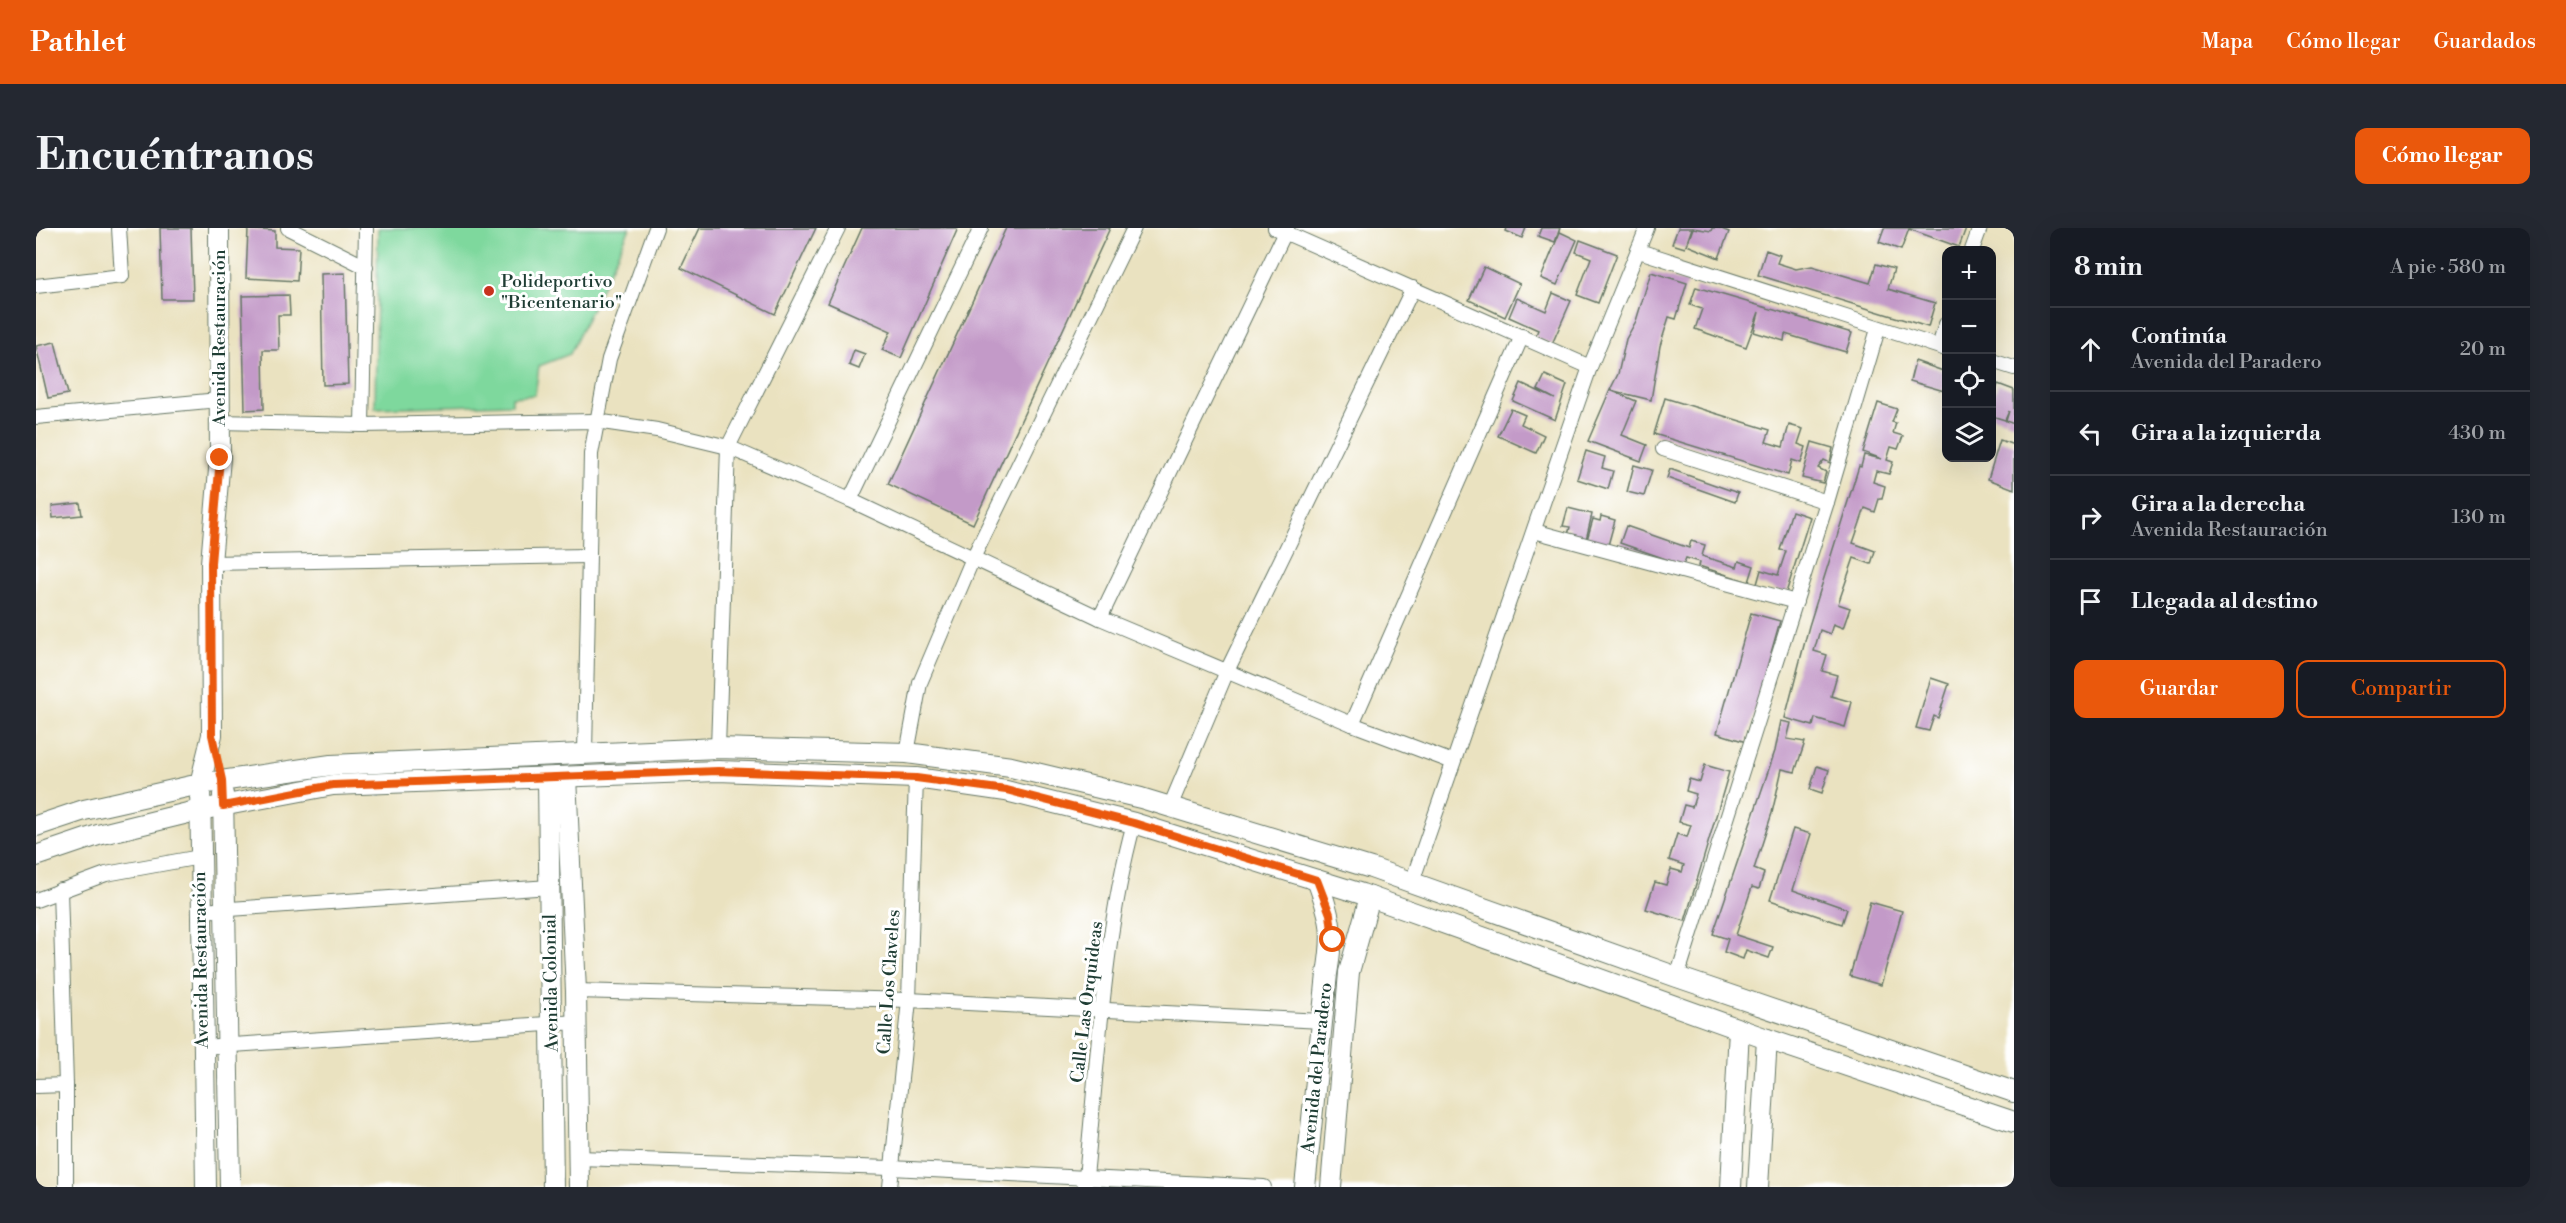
<!DOCTYPE html>
<html lang="es">
<head>
<meta charset="utf-8">
<style>
  body { margin:0; font-family:"Libre Bodoni",serif; background:#242831; color:#f1f3f6 }
  .controls { position:absolute; right:18px; top:18px; display:grid; overflow:hidden; border-radius:12px; box-shadow:0 6px 24px #0002 }
  .controls button { width:54px; height:54px; display:grid; place-items:center; padding:0; border:0; border-bottom:2px solid #363941; background:#171b24; color:#f1f3f6; font:30px sans-serif }
  .stop { position:absolute; width:18px; height:18px; margin:-14px; border:4px solid #ea580c; border-radius:50%; background:#fff }
  .stop.end { background:#ea580c; border-color:#fff; box-shadow:0 2px 6px #0008 }
  .list { margin:0; padding:0; list-style:none }
  h2 { display:flex; justify-content:space-between; align-items:center; height:78px; margin:0; padding:0 24px; font-size:26px }
  h2 small { font-size:20px; font-weight:400; color:#9ea1a6 }
  .list li { display:grid; grid-template-columns:39px 1fr auto; gap:18px; align-items:center; box-sizing:border-box; height:84px; padding:0 24px; border-top:2px solid #363941 }
  .list b { display:block; font-size:22px; white-space:nowrap }
  .list p { margin:0; font-size:20px; white-space:nowrap; color:#9ea1a6 }
  .list em { font-size:20px; font-style:normal; color:#9ea1a6 }
  .actions { display:flex; gap:12px; padding:18px 24px }
  .actions a { flex:1; padding:14px 0; border:2px solid #ea580c; border-radius:12px; text-align:center; font-size:21px; color:#ea580c }
  .actions .main { background:#ea580c; color:#fff }
  .icon { flex:none; width:33px; height:33px; fill:none; stroke:currentColor; stroke-width:2; stroke-linecap:round; stroke-linejoin:round }
  .map { position:relative; flex:none; width:1978px; height:959px; overflow:hidden; border-radius:12px }
  header { display:flex; align-items:center; gap:36px; box-sizing:border-box; height:84px; padding:0 30px; background:#ea580c; color:#fff }
  header strong { font-size:28px }
  nav { display:flex; gap:33px; margin-inline-start:auto; font-size:21px }
  .intro { display:flex; align-items:center; justify-content:space-between; box-sizing:border-box; height:144px; padding:0 36px }
  h1 { margin:0; font-size:42px }
  .button { padding:15px 27px; border-radius:12px; background:#ea580c; color:#fff; font-size:21px; font-weight:700 }
  main { display:flex; gap:36px; padding:0 36px }
  aside { flex:1; background:#171b24; border-radius:12px; box-shadow:0 6px 24px #0002 }
  .map>svg:first-child { display:block }
  .green { fill:#7ed89d; stroke:#4e8a68; stroke-width:1.5 }
  .building { fill:#c39ac8 }
  .lines { fill:none; stroke-linecap:round; stroke-linejoin:round }
  .street-casing { stroke:#667765; stroke-width:16 }
  .secondary-casing { stroke:#667765; stroke-width:22 }
  .street { stroke:#fff; stroke-width:14 }
  .secondary { stroke:#fff; stroke-width:20 }
  .route { stroke:#ea580c; stroke-width:8 }
  .poi-dot { fill:#c8321e; stroke:#fff; stroke-width:2 }
  .labels { text-anchor:middle; dominant-baseline:central; stroke-width:6; stroke-linejoin:round; paint-order:stroke }
  .poi-label { font-size:18px; fill:#1f3d34; stroke:#fff; text-anchor:start }
  .street-label { font-size:18px; fill:#1f3d34; stroke:#fff }
</style>
</head>
<body>
<header>
<strong>Pathlet</strong>
<nav><a>Mapa</a><a>Cómo llegar</a><a>Guardados</a></nav>
</header>
<div class="intro"><h1>Encuéntranos</h1><a class="button">Cómo llegar</a></div>
<main>
<div class="map">
<svg width="1978" height="959" viewBox="0 0 1978 959">
  <rect width="100%" height="100%" fill="#fff"/>
  <filter id="ink" filterUnits="userSpaceOnUse"><feTurbulence type="fractalNoise" baseFrequency=".0167" numOctaves="2"/><feDisplacementMap in="SourceGraphic" scale="12" xChannelSelector="R" yChannelSelector="G"/><feConvolveMatrix kernelMatrix="1 2 1 2 8 2 1 2 1" color-interpolation-filters="sRGB"/></filter>
  <filter id="wash" filterUnits="userSpaceOnUse"><feTurbulence type="fractalNoise" baseFrequency=".008" numOctaves="4" result="noise"/><feDisplacementMap in="SourceGraphic" scale="24" xChannelSelector="R" yChannelSelector="G"/><feGaussianBlur stdDeviation="1.35" result="paint"/><feColorMatrix in="noise" values="0 0 0 0 0 0 0 0 0 0 0 0 0 0 0 0 0 1.4 0 .05"/><feComposite in="paint" operator="in"/></filter>
  <g filter="url(#wash)">
    <rect width="100%" height="100%" fill="#eae2c0"/>
    <polygon class="green" points="342,0 594,0 534,126 503,138 499,167 476,169 476,176 339,180"/>
    <g id="blocks">
      <g class="building">
        <polygon points="124,0 155,0 157,71 126,71"/>
        <polygon points="664,0 780,0 739,86 645,40"/>
        <polygon points="826,0 922,0 865,130 846,122 855,103 792,75"/>
        <polygon points="970,0 1074,0 937,296 852,256"/>
        <polygon points="1471,0 1490,0 1486,10 1470,3"/>
        <polygon points="1505,0 1524,0 1519,14 1502,8"/>
        <polygon points="1642,0 1656,0 1649,20 1636,16"/>
        <polygon points="1657,0 1675,3 1676,0 1683,0 1693,4 1683,30 1651,17"/>
        <polygon points="1848,0 1930,0 1923,19 1873,1 1865,22 1843,14"/>
        <polygon points="212,1 239,3 239,19 263,20 261,53 210,50"/>
        <polygon points="1524,4 1541,12 1521,57 1505,50"/>
        <polygon points="1544,12 1581,26 1562,75 1541,67 1555,30 1540,24"/>
        <polygon points="1730,22 1744,27 1741,35 1760,41 1776,38 1834,55 1840,36 1858,41 1852,61 1899,75 1892,99 1722,47"/>
        <polygon points="1448,39 1484,56 1469,89 1433,72"/>
        <polygon points="1615,44 1651,55 1640,91 1633,89 1624,118 1615,172 1574,162 1600,173 1586,207 1611,217 1605,233 1552,213 1574,162 1582,146 1590,111 1600,93"/>
        <polygon points="309,45 312,156 287,157 285,46"/>
        <polygon points="1660,59 1816,105 1810,124 1749,106 1748,113 1718,104 1723,84 1710,119 1659,101 1666,81 1654,77"/>
        <polygon points="1517,65 1535,73 1516,116 1499,109 1502,102 1473,89 1481,70 1510,83"/>
        <polygon points="253,67 254,87 242,87 243,122 227,122 228,181 209,182 206,68"/>
        <polygon points="19,114 32,166 12,170 0,118"/>
        <polygon points="818,122 829,126 823,141 813,137"/>
        <polygon points="1879,133 1910,144 1908,163 1874,153"/>
        <polygon points="1509,147 1531,157 1519,192 1477,173 1485,155 1519,171 1502,162"/>
        <polygon points="1962,156 1978,162 1978,196 1970,193 1973,183 1969,192 1956,188 1956,174"/>
        <polygon points="1629,170 1734,202 1730,214 1747,219 1753,197 1767,201 1762,216 1770,219 1765,235 1756,232 1752,247 1618,206"/>
        <polygon points="1842,175 1861,181 1856,194 1860,195 1857,205 1867,208 1862,221 1855,219 1851,232 1857,234 1853,246 1840,243 1837,254 1849,258 1846,271 1843,271 1839,284 1829,280 1817,315 1839,323 1835,336 1818,330 1802,376 1814,380 1807,400 1797,396 1794,406 1784,402 1778,423 1791,427 1786,443 1801,447 1795,468 1816,474 1809,499 1779,490 1777,498 1749,490 1773,398 1823,238 1825,239 1828,227 1846,231 1827,224"/>
        <polygon points="1475,181 1489,187 1485,196 1508,207 1500,225 1462,208"/>
        <polygon points="1964,212 1978,217 1978,261 1952,251"/>
        <polygon points="1776,214 1797,220 1794,235 1788,232 1782,240 1790,244 1787,255 1766,250"/>
        <polygon points="1550,223 1569,229 1566,240 1577,243 1572,261 1541,251"/>
        <polygon points="1598,237 1616,242 1608,268 1591,264"/>
        <polygon points="1634,241 1702,265 1699,274 1631,250"/>
        <polygon points="44,275 46,287 17,290 16,278"/>
        <polygon points="1532,280 1556,286 1549,316 1531,311 1534,299 1527,298"/>
        <polygon points="1756,283 1774,289 1750,365 1721,356 1725,342 1742,347 1750,323 1744,322"/>
        <polygon points="1565,288 1579,292 1571,321 1550,315 1557,291 1564,293"/>
        <polygon points="1590,298 1653,320 1655,313 1669,317 1666,328 1701,339 1703,333 1718,338 1713,354 1663,338 1664,334 1650,330 1647,337 1584,315"/>
        <polygon points="1715,385 1744,393 1710,514 1681,505"/>
        <polygon points="1895,450 1913,456 1902,490 1898,488 1893,503 1880,500"/>
        <polygon points="1745,493 1755,495 1751,511 1769,514 1759,544 1746,541 1736,585 1718,641 1728,645 1723,661 1716,659 1700,707 1737,719 1733,730 1710,722 1707,731 1688,724 1692,711 1677,706 1739,523"/>
        <polygon points="1669,537 1693,544 1649,693 1610,681 1619,654 1630,657 1635,641 1646,644 1648,637 1633,632 1641,606 1651,609 1655,597 1643,594 1648,577 1656,579 1660,566 1650,563 1653,551 1664,554"/>
        <polygon points="1781,538 1793,542 1786,565 1774,561"/>
        <polygon points="1757,601 1775,606 1757,662 1811,681 1806,696 1734,672"/>
        <polygon points="1834,674 1866,683 1845,757 1814,748"/>
      </g>
    </g>
  </g>
  <g filter="url(#ink)">
    <use href="#blocks" fill-opacity="0" stroke="#667765" stroke-width="1.5"/>
    <g class="lines">
      <g class="street-casing">
        <g id="street">
          <polyline points="252,0 330,39"/>
          <polyline points="1239,0 1554,139"/>
          <polyline points="1936,22 1944,0"/>
          <polyline points="1603,23 1910,121"/>
          <polyline points="0,58 86,48 83,0"/>
          <polyline points="1903,118 1910,96"/>
          <polyline points="1956,133 1978,140"/>
          <polyline points="0,189 183,172"/>
          <polyline points="183,194 326,197 560,193 621,202 692,219 814,272 1064,390 1316,496 1417,534"/>
          <polyline points="326,197 330,0"/>
          <polyline points="1627,221 1791,274"/>
          <polyline points="814,272 945,0"/>
          <polyline points="1498,303 1760,374"/>
          <polyline points="175,335 551,328"/>
          <polyline points="1064,390 1251,0"/>
          <polyline points="1316,496 1486,108"/>
          <polyline points="682,520 692,219 802,0"/>
          <polyline points="549,525 555,226 573,131 620,0"/>
          <polyline points="871,525 884,455 937,330 1098,0"/>
          <polyline points="1134,579 1191,443 1377,60"/>
          <polyline points="1376,654 1554,139 1611,0"/>
          <polyline points="24,662 30,857 30,959"/>
          <polyline points="0,672 70,646 164,629"/>
          <polyline points="165,683 514,659"/>
          <polyline points="1641,749 1791,274 1842,101"/>
          <polyline points="540,763 873,772 1286,793"/>
          <polyline points="166,819 541,794"/>
          <polyline points="0,858 30,857"/>
          <polyline points="542,930 855,940 1228,959"/>
          <path d="M 1049,958 C 1062,838 1066,712 1098,595"/>
          <polyline points="854,959 873,772 880,550"/>
        </g>
      </g>
      <g class="secondary-casing">
        <g id="secondary">
          <polyline points="530,549 540,763 543,959"/>
          <polyline points="512,551 517,959"/>
          <polyline points="187,566 194,959"/>
          <polyline points="0,598 48,582 164,556 295,537 682,520 871,525 975,539 1105,570 1335,640 1641,749 1978,864"/>
          <polyline points="0,628 62,607 164,582 297,557 682,543 880,550 970,563 1098,595 1326,666 1731,811 1978,894"/>
          <polyline points="170,959 164,556 176,507 175,335 184,230 183,0"/>
          <path d="M 1269,959 L 1291,746 C 1298,705 1296,692 1281,652"/>
          <polyline points="1295,959 1313,744 1334,669"/>
          <polyline points="1695,959 1703,801"/>
          <polyline points="1722,959 1731,811"/>
        </g>
      </g>
      <use href="#street" class="street"/>
      <use href="#secondary" class="secondary"/>
    </g>
  </g>
  <g class="lines" filter="url(#ink)">
    <polyline class="route" points="184,230 175,335 176,507 186,552 187,578 297,557 682,543 880,550 970,562 1098,595 1281,652 1294,686 1297,712"/>
  </g>
  <circle class="poi-dot" cx="453" cy="63" r="6"/>
  <g class="labels">
    <g class="poi-label">
      <text x="465" y="53">Polideportivo<tspan x="465" dy="21">"Bicentenario"</tspan></text>
    </g>
    <g class="street-label">
      <text transform="translate(183 110) rotate(-90)">Avenida Restauración</text>
      <text transform="translate(165 732) rotate(-91)">Avenida Restauración</text>
      <text transform="translate(853 754) rotate(-86)">Calle Los Claveles</text>
      <text transform="translate(515 755) rotate(-91)">Avenida Colonial</text>
      <text transform="translate(1051 774) rotate(-83)">Calle Las Orquideas</text>
      <text transform="translate(1281 840) rotate(-84)">Avenida del Paradero</text>
    </g>
  </g>
</svg>
<div class="controls">
<button>+</button>
<button>−</button>
<button><svg class="icon" aria-label="locate" viewBox="0 0 24 24"><circle cx="12" cy="12" r="6"/><path d="M12 2v4M12 18v4M2 12h4M18 12h4"/></svg></button>
<button><svg class="icon" aria-label="layers" viewBox="0 0 24 24"><path d="M12 4l9 5-9 5-9-5zM3 14l9 5 9-5"/></svg></button>
</div>
<div class="stop" style="left:1297px;top:712px"></div>
<div class="stop end" style="left:184px;top:230px"></div>
</div>
<aside>
<h2>8 min<small>A pie · 580 m</small></h2>
<ul class="list">
<li><svg class="icon" aria-label="ahead" viewBox="0 0 24 24"><path d="M12 20V5M6 11l6-6 6 6"/></svg><div><b>Continúa</b><p>Avenida del Paradero</p></div><em>20 m</em></li>
<li><svg class="icon" aria-label="left" viewBox="0 0 24 24"><path d="M17 20v-9H6M10 6l-5 5 5 5"/></svg><div><b>Gira a la izquierda</b></div><em>430 m</em></li>
<li><svg class="icon" aria-label="right" viewBox="0 0 24 24"><path d="M7 20v-9h11M14 6l5 5-5 5"/></svg><div><b>Gira a la derecha</b><p>Avenida Restauración</p></div><em>130 m</em></li>
<li><svg class="icon" aria-label="arrive" viewBox="0 0 24 24"><path d="M6 21V4h12l-3 4 3 4H6"/></svg><div><b>Llegada al destino</b></div></li>
</ul>
<div class="actions"><a class="main">Guardar</a><a>Compartir</a></div>
</aside>
</main>
</body>
</html>
